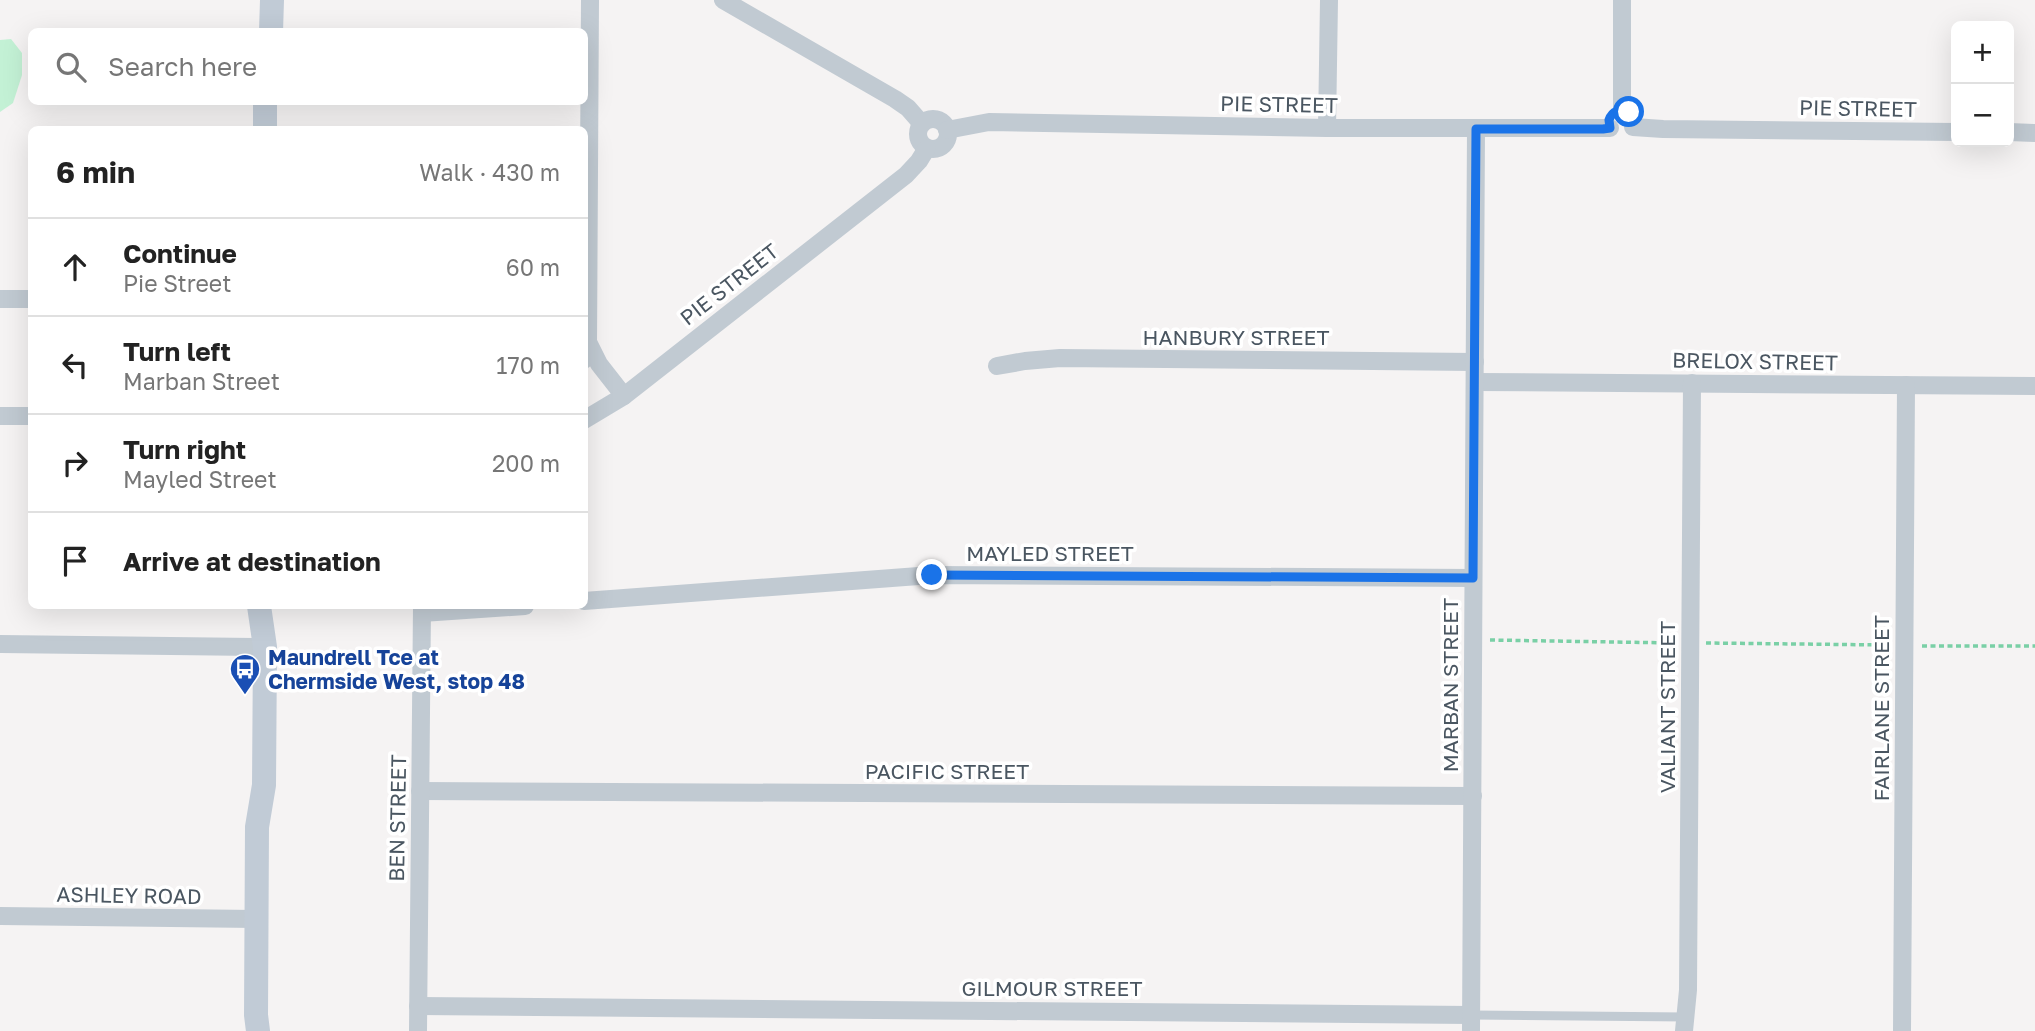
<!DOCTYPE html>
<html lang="en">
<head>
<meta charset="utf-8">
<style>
  body { margin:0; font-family:"Golos Text",sans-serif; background:#f6f6f6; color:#222 }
  .controls { position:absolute; right:21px; top:21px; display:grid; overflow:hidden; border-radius:10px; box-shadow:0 7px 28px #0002 }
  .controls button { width:63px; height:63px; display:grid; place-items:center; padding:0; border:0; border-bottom:2px solid #e0e0e0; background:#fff; color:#222; font:35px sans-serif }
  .stop { position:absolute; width:21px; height:21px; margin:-16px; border:5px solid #1a73e8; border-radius:50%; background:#fff }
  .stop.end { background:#1a73e8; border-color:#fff; box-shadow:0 2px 7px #0008 }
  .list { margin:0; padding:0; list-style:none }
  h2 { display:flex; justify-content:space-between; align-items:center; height:91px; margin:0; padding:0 28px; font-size:30px }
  h2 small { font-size:23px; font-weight:400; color:#767676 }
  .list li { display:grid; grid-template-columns:46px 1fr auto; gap:21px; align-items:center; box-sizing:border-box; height:98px; padding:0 28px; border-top:2px solid #e0e0e0 }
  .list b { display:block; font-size:26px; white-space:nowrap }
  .list p { margin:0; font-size:23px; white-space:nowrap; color:#767676 }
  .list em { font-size:23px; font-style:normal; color:#767676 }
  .icon { flex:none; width:38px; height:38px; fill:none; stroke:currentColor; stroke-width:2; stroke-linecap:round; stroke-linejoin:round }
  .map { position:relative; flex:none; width:2035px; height:1031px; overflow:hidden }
  .search { position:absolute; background:#fff; box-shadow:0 7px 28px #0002; left:28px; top:28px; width:560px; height:77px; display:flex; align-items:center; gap:18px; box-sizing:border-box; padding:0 24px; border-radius:10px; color:#767676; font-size:26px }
  .panel { position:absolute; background:#fff; box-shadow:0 7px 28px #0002; left:28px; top:126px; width:560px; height:483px; border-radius:10px }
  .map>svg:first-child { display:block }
  .green { fill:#c3f1d5 }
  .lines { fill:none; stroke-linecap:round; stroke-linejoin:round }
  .path { stroke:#7ad0a6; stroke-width:3.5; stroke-dasharray:5 3.5; stroke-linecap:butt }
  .lane { stroke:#c1cad2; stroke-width:9 }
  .street { stroke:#c1cad2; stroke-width:18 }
  .secondary { stroke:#c1cbd6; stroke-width:24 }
  .route { stroke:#1a73e8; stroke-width:9 }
  .labels { text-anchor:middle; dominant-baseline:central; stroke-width:7; stroke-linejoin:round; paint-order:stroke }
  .street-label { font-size:21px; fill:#4a5661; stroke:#fff }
  .transit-label { font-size:21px; font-weight:bold; fill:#164399; stroke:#fff; text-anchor:start }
</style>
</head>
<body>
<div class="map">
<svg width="2035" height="1031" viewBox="0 0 2035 1031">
  <rect width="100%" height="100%" fill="#f5f3f3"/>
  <polygon class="green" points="11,39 22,53 22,75 13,103 0,112 0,40"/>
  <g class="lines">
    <g class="path">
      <polyline points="1490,640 1675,643"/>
      <polyline points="1706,643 1888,645"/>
      <polyline points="1922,646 2035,646"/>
    </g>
    <polyline class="lane" points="1471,1015 1686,1017"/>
    <g class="street">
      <polyline points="723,0 895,99 908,108 922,124"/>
      <polyline points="1622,110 1622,0"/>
      <circle cx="933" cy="134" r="15"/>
      <polyline points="1633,127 1663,129 1956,132"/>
      <polyline points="1327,128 1329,0"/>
      <polyline points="947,130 989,122 1327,128 1610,128"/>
      <polyline points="2009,132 2035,133"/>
      <polyline points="0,299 32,299"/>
      <polyline points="588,342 599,364 624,396"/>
      <polyline points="584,360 588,342 590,0"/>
      <polyline points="997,366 1025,361 1060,358 1475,362"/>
      <polyline points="1475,382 2035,386"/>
      <polyline points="0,416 32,416"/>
      <polyline points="584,420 624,396 906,175 919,161 927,148"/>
      <polyline points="584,601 932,575 1473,578"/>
      <polyline points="422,613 525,606"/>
      <polyline points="0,644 265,647"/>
      <polyline points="420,791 1473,796"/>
      <polyline points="0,916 257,919"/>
      <polyline points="418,1006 1471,1015"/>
      <polyline points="418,1031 422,606"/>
      <polyline points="1471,1031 1476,129"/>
      <polyline points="1684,1031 1688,990 1692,383"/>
      <polyline points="1902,1031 1906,385"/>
    </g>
    <g class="secondary">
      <polyline points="271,32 272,0"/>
      <polyline points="265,130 265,102"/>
      <polyline points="258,1031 256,1015 257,827 264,785 265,647 259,606"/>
    </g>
  </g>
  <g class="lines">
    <path class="route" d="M 932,575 L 1473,578 L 1476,129 L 1603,129 L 1610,128 L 1609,120 C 1612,111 1620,108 1629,112"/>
  </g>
  <defs>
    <g id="bus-pin" transform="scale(1.575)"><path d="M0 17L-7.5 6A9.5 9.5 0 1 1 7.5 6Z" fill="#1a4fb4" stroke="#fff"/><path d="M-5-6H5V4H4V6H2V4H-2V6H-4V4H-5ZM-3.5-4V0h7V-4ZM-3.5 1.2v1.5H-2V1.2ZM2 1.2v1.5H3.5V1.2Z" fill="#fff"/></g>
  </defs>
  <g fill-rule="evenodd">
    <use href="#bus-pin" x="245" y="669"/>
  </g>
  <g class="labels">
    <g class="street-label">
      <text transform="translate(1279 104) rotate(1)">PIE STREET</text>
      <text transform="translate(1858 108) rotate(1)">PIE STREET</text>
      <text transform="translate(729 284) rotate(-38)">PIE STREET</text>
      <text x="1236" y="337">HANBURY STREET</text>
      <text transform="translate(1755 361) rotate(1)">BRELOX STREET</text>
      <text x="1050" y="553">MAYLED STREET</text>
      <text transform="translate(1450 685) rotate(-90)">MARBAN STREET</text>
      <text transform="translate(1667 707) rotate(-90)">VALIANT STREET</text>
      <text transform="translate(1881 708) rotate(-90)">FAIRLANE STREET</text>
      <text x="947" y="771">PACIFIC STREET</text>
      <text transform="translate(397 818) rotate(-89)">BEN STREET</text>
      <text transform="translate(129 895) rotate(1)">ASHLEY ROAD</text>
      <text x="1052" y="988">GILMOUR STREET</text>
    </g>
    <g class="transit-label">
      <text x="268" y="657">Maundrell Tce at<tspan x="268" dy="24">Chermside West, stop 48</tspan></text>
    </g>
  </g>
</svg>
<div class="controls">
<button>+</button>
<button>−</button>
</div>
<div class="stop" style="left:1629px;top:112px"></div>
<div class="stop end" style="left:932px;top:575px"></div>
<div class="search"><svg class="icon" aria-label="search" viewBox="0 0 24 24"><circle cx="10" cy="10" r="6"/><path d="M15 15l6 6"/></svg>Search here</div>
<section class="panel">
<h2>6 min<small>Walk · 430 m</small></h2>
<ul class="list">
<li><svg class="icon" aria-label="ahead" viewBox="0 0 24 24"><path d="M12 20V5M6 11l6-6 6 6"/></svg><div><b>Continue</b><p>Pie Street</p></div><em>60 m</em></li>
<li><svg class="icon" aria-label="left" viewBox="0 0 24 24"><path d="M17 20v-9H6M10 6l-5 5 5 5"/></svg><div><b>Turn left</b><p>Marban Street</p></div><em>170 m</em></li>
<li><svg class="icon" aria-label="right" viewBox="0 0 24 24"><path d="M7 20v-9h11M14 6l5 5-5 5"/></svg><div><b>Turn right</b><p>Mayled Street</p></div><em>200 m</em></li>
<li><svg class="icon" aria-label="arrive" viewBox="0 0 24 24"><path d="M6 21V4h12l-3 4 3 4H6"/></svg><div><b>Arrive at destination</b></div></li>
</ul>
</section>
</div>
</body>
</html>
